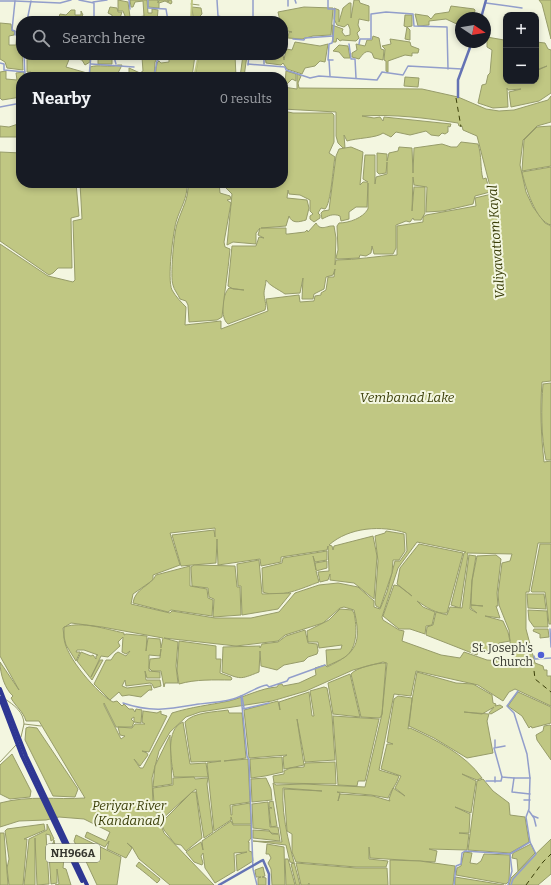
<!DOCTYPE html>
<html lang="en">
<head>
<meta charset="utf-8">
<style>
  body { margin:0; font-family:Bitter,serif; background:#20242c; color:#f1f3f6 }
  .controls { position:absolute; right:12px; top:12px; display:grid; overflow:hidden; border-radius:8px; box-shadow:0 2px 6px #0003 }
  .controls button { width:36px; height:36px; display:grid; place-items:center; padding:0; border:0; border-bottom:1px solid #363941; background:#171b24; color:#f1f3f6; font:20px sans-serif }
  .compass { position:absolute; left:455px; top:12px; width:36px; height:36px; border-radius:50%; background:#171b24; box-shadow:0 2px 6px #0003; rotate:102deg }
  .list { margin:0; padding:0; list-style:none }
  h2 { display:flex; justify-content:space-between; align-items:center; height:52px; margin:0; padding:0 16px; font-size:17px }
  h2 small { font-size:13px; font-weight:400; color:#9ea1a6 }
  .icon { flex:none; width:22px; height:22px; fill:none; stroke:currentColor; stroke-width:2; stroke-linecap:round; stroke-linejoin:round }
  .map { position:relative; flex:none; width:551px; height:885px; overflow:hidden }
  .search { position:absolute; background:#171b24; box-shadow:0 2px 6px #0003; left:16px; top:16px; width:272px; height:44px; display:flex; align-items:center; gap:10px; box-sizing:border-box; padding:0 14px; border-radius:16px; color:#9ea1a6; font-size:15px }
  .panel { position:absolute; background:#171b24; box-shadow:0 2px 6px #0003; left:16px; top:72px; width:272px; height:116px; border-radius:16px }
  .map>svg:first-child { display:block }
  .water { fill:#c0c783; stroke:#979c6a; fill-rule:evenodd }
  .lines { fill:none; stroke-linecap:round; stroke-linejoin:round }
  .stream { stroke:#979c6a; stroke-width:1 }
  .canal { stroke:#c0c783; stroke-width:2 }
  .ferry { stroke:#3a3e08; stroke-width:1; stroke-dasharray:5 4; stroke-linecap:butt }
  .street { stroke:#929ecb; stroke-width:1.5 }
  .secondary { stroke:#6473b4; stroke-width:2.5 }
  .highway { stroke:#2e3793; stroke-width:4 }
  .secondary-bridge { stroke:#6473b4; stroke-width:2.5 }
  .poi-dot { fill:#4f5fd5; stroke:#f3f6e0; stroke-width:1.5 }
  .labels { text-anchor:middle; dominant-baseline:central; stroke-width:4; stroke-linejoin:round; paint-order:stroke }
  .shield { fill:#f3f6e0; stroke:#6f7064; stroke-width:1 }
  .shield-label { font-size:11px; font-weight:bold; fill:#36372f }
  .poi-label { font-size:12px; fill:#36372f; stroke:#f3f6e0; text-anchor:end }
  .water-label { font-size:13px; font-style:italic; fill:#3a3e08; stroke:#f3f6e0 }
</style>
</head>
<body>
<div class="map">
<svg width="551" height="885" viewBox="0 0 551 885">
  <rect width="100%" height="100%" fill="#f3f6e0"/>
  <g class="water">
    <polygon points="118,0 128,2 130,17 134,21 138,20 138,17 144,16 143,1 135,2 133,7 131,7 130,0 147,0 148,13 152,13 152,9 158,10 157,21 127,21 123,11 118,11"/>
    <polygon points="148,0 158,0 158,3 159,0 168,0 168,2 169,0 171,0 172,2 171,4 165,1 159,3 159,8 148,7"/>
    <polygon points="354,0 359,0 360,3 369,6 369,21 359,19 358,25 360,30 357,33 359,38 356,41 342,40 340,41 337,38 336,42 333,42 332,25 343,29 342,32 345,36 350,35 350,29 348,24 344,27 337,25 334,19 334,8 339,10 339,22 343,8 349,3 351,3 351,18"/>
    <polygon points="539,0 551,0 551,39 542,4"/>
    <polygon points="451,6 474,9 475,10 474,16 477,18 467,18 466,16 465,18 461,18 461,26 446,19 429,21 429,25 418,26 415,14 428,16 431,19 435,14 449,12"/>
    <polygon points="110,7 117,8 118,12 122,12 119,21 113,21 112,15 108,13"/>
    <polygon points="192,7 201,8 202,14 199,17 193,17"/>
    <polygon points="304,7 333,8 331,35 313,36 302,39 288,38 289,32 292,32 288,31 283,47 283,29 288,28 283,27 283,21 280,21 278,12"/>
    <polygon points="71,10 75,10 75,15 81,15 81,11 83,15 79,18 68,19 68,21 54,21 55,17 59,17 60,14 66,15"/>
    <polygon points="405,15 412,15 412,26 407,27 410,30 410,40 405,39 407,27 404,26"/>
    <polygon points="0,23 11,24 12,31 15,31 14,35 9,36 9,45 16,45 17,31 21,31 23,70 7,68 5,62 0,59"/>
    <path d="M 373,36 L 379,38 L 381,49 L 384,50 L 383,60 L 374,58 L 372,53 C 366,49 363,54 359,59 L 352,57 L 352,53 L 357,50 L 356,44 L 365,46 L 367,40 L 372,40 Z"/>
    <polygon points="487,37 504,40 504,52 506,52 505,69 506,66 506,81 536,81 536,71 547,66 536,70 536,42 545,43 548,49 551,50 551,93 539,101 511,107 509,92 521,89 508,90 507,88 508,107 493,108 478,103 482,85 486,84 488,75 490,73 492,50 487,47"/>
    <polygon points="390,39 410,42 411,46 419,49 418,53 412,53 412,56 405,55 388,61 388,72 386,71 386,61 384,60 385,49 382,46 391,44"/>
    <polygon points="295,42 320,46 328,44 325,62 320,61 315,66 305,68 302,74 287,69 283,63 281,65 266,63 265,55 283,55 284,60 286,49 292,50"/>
    <polygon points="339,45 348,46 350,58 344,58 339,52 333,51"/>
    <polygon points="27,55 90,55 90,62 85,65 82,60 70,57 66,67 87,73 88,77 32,77 31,72 27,72"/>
    <polygon points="93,55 112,55 112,64 98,64 98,58 94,58"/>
    <polygon points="139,55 159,55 155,62 154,77 124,77 129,75 129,68 140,73 143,71 142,57"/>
    <polygon points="169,55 195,55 192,77 155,77 157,63 159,61 161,63 169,62"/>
    <polygon points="199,55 218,55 219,57 235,55 236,77 195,77"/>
    <polygon points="243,55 247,55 244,77 240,77"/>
    <path d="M 118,65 L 122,65 L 117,75 L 120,77 L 90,77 L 90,67 C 99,64 109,68 118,65 Z"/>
    <polygon points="6,71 6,79 17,80 16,73 24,72 24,77 21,77 21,97 2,100 0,98 0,72"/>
    <polygon points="286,71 296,74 296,81 292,79 287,84 285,84"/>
    <path d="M 297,74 L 301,76 L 298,83 L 299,88 L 422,89 L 458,97 L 486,109 L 499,111 L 514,110 L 548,100 L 551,96 L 551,122 L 537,126 L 523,140 L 520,165 L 526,192 L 533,207 L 545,223 L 551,226 L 551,381 L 542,382 C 540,409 541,435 544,462 L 551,461 L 551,543 L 538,543 L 529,592 L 526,592 L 526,629 L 535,663 L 543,666 L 544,670 L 547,670 L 547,676 L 551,676 L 551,706 L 515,689 L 509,692 L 503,701 L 478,685 L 416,671 L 411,696 L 394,694 L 379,770 L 399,776 C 397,784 391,790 388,798 L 371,795 L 337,792 L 340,793 L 338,801 L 340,794 L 373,796 L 390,801 L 389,799 L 393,788 L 405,796 L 395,788 L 401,776 L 381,769 L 387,744 L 393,744 L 387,742 L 394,699 L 398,696 L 412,698 L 412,700 L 417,672 L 456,683 L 473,684 L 492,695 L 493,703 L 496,704 L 495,706 L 500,705 L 503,707 L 491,714 L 489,713 L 494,707 L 482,714 L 464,712 L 489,714 L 487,721 L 493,753 L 467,758 L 434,738 L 409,726 L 412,700 L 408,729 L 410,728 C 436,740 465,754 482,778 L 477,780 L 462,774 L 476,781 L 471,813 L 455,807 L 470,814 L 469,833 L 459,833 L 469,834 L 467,850 L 429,849 L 437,851 L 435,862 L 370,858 L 369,847 L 369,859 L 388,861 L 386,867 L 356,867 L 296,862 L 292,852 L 292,834 L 287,831 L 284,789 L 322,791 L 283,788 C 281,821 292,853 300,885 L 296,885 L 291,864 L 294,863 L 290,862 L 286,845 L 253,841 L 282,842 L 273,783 L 276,785 L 304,784 L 365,787 L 382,714 L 380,718 L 361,717 L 351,674 C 357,667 377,663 386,663 L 382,714 L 387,663 L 383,662 L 353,670 L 306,691 L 272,701 L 200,712 L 186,717 L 170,732 L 159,751 L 152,778 L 153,804 L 164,833 L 214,885 L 170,885 L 139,859 L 132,847 L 127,843 L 132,848 L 126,858 L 107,849 L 109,841 L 105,847 L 85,837 L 87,832 L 106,841 L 110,832 L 84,819 L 59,817 L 46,820 L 19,821 L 0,827 L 0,803 C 30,795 56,800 85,798 L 39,721 L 26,721 C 23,711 16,707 11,698 L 13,696 C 5,689 0,674 0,662 L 19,690 L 0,656 L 0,244 L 48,276 L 73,282 L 75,280 L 73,221 L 82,219 L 80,183 L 187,183 C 188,198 180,208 176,222 C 173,234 167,279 172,290 C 176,297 181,302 186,307 L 185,325 L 221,321 L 221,329 L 268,311 L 266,299 L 299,295 L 300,302 L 314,301 L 315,296 L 321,295 L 321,293 L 326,290 L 328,277 L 334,277 L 335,269 L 333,275 L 326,277 L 324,289 L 314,294 L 313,299 L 302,299 L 303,278 L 300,293 L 285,294 C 278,289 270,286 266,280 C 266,284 264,290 264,293 C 264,299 267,304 265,310 L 228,324 C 220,318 222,295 229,288 L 244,290 L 233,289 L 228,286 L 232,246 L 256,246 L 259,237 L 264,238 L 258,235 L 260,228 L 256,233 L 256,244 L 233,242 L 227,245 L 232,194 L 224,186 L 223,183 L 283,183 L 283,111 L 293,113 L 332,113 L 334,115 L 334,142 L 329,153 L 335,157 C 333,167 331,204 325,209 L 321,208 L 318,213 L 320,215 L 320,218 L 314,222 L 310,219 L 310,216 L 313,214 L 310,211 L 310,200 L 300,195 L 289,194 L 288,190 L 287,198 L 307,200 L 309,208 L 306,220 C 299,222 292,224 289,216 L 286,226 L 261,228 L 286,228 L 286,234 L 288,234 L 305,232 L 307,230 L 308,232 L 316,223 C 321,232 327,225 334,226 L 336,238 L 335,265 L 336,260 C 357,260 376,256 397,255 L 397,226 L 423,222 L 423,217 L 426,215 L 476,206 L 475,198 L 492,194 L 477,136 L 463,130 L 462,126 L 459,126 L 458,123 C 426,118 394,114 362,116 L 374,118 L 380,117 L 383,121 L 384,117 L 451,124 L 450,127 L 448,126 L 448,132 L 445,134 L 442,133 L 439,136 L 431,135 L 426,131 L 410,135 L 396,132 L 391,137 L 383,133 C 377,138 356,138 347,141 L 344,135 L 345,148 L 343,148 L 338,143 L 336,136 L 336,112 L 283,109 L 283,87 L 297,89 ZM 215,528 L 215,537 L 214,530 L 172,535 L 181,566 L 216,563 L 217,539 L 218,565 L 260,559 L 261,566 L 281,562 L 281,557 L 327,550 L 328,546 L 329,571 L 318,572 L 320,582 L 328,580 L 330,574 L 330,580 L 354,583 L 374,599 L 377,556 L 373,536 L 334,546 L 333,550 L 332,546 L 329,545 C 349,527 382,525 406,533 L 407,551 L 400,561 L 395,561 L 387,592 L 380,609 L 374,607 L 374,601 L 358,587 L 338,583 L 319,585 L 295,593 L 279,612 L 251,618 L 215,618 L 172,611 L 170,613 L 131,604 L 133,594 L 153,580 L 153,575 L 180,565 L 170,533 ZM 417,542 L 466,552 L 464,553 L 451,605 L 460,608 L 468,555 L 467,553 L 512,554 L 510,561 L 502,563 L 498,594 L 499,605 L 509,630 L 511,653 L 514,662 L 487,660 L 464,652 L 460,658 L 441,655 L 402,641 L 404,631 L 399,630 L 383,620 L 382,617 L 398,568 ZM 344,607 L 354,610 C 362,643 357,653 327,667 L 325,665 L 315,668 L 316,675 L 299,683 L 283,686 L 282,684 L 279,684 L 277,687 C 261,688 245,697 229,701 C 210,705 191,707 172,713 L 143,768 L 140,768 L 134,759 L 140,766 L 148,755 L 147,753 L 142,751 L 149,752 L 167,716 L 161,714 L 161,711 L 157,713 L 143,711 L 142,722 L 145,724 L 135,724 L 132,728 L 118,727 L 120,735 L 125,736 L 121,739 L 104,705 L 104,703 L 116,727 L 132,727 L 134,722 L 131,719 L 134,717 L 134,722 L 141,723 L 142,710 L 136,709 L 135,712 L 133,709 L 129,709 L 124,704 L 122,706 L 117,701 L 113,702 C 99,695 64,656 64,637 L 66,645 L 76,661 L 80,652 L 76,652 L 77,650 L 84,650 L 98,655 L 96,656 L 96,659 L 93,655 L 91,656 L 81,652 L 77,661 L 92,680 L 103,660 L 100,660 L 91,677 L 101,656 L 108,657 L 120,646 L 118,642 L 123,637 L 122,652 L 126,654 L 130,651 L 126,656 L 118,652 L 115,654 L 111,660 L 106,660 L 94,684 L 110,700 L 119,692 L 122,696 L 129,695 L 141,697 L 149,690 L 152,690 L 151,685 L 127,688 L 122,686 L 125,680 L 126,686 L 150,683 L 152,684 L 154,688 L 161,686 L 160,680 L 146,680 L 145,671 L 147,678 L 160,678 L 160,672 L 149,671 L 149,655 L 160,656 L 161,649 L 160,658 L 150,659 L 149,668 L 152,671 L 161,671 L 164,687 L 165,683 L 178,683 L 176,666 L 178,642 L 164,638 L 236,646 L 278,641 L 285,635 L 323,623 L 340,608 ZM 71,623 L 102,627 L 163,638 L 161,648 L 160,639 L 148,638 L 146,651 L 147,636 L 126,634 L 124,635 L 124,633 C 105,629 83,621 64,627 L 64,637 L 63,628 Z"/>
    <polygon points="405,77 419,78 418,87 404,86"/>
    <polygon points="21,123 21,137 0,137 0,126 9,127"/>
    <polygon points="551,126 551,166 522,171 524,140 537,127"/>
    <path d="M 461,142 L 478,144 C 482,156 480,168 483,179 L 486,178 L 490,192 L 475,196 L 473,204 L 443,211 L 426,212 L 427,187 L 414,185 L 413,177 L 412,211 L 414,187 L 425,187 L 425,213 L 421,220 L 414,220 L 413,218 L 410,222 L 406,221 L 396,225 L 396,248 L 393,254 L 374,254 L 372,246 L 371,253 L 366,256 L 360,255 L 359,258 L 338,259 L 336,258 L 338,250 L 337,226 L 339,223 C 349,223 363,218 368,209 L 368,183 L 367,207 L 356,207 L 349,212 L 349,219 L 341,221 L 340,216 C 333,213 328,216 322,219 L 321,213 L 323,211 L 329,210 L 330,202 L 336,156 L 339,149 L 351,147 L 363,152 L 360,185 L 363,182 L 368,182 L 363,179 L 365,155 L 375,155 L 375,184 L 376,177 L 387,174 L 387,162 L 386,173 L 379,174 L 377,172 L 377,153 L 387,154 L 387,161 L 389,153 L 398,151 L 399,147 L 412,148 L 413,173 L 414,148 L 442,144 L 451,147 L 457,147 Z"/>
    <polygon points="0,152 21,153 21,183 76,183 79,216 71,218 72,268 58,268 53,273 49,275 0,241"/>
    <path d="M 551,167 L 551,225 C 536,222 525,186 522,172 Z"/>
    <path d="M 188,183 L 219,183 L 220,193 L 230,196 L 231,199 L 227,200 L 231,203 L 224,242 L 225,247 L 230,249 C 228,273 224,294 222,317 L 217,320 L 189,322 L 188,305 L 186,301 L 180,299 C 178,294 174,290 173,285 C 170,278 174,232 177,224 C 182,208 189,199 188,183 Z"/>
    <path d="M 551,383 L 551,460 L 546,460 C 541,436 541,409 543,384 Z"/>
    <polygon points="386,531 404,534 405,551 399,560 393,560 392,573 380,608 376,606 375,602 378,561 375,536 385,533"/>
    <path d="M 419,544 L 463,553 L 447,613 C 437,615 425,606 417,601 L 423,607 L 435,612 L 432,625 L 426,626 L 425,634 L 410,629 L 399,629 L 383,616 L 394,585 L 399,586 L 412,596 L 397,584 L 400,568 Z"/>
    <polygon points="540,544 551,544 551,624 549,624 545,592 532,592 531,591"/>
    <path d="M 327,551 L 327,560 L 315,562 L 313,556 L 316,570 L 315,563 L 327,561 L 327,568 L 316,571 L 319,582 C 302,588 280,599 263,592 L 262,568 L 282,563 L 283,558 Z"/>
    <polygon points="469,555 476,556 472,580 470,609 477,613 471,608 471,605 483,606 471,605 472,581 477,556 496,555 501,559 497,593 498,606 496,606 500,618 485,616 503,621 508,632 510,641 499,643 500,651 496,653 479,649 477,655 426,635 427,627 433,625 436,612 447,615 450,607 462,608"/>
    <polygon points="259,560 262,594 291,593 278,609 242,615 241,586 238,586 237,564"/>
    <polygon points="194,565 235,566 237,587 240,587 241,615 213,617 214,599 209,597 208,588 192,586 191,567"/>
    <path d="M 190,566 L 190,586 L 207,589 L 208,598 L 213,600 L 212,616 L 171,610 L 168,612 L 133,603 C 135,588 151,586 156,575 Z"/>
    <polygon points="527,594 544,594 546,609 528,608"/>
    <path d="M 340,609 L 352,610 L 354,613 C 357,627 358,648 345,657 C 339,661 333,663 327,666 L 326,650 L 341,649 L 342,645 L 319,648 L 318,642 L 308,642 L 307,631 L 329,620 Z"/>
    <polygon points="528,610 547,611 548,627 534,627 529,620"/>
    <polygon points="534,629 548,629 549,637 540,638 540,634 533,631"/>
    <path d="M 305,630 L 308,643 L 317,644 L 318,651 L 317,654 L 308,657 L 304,661 L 284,665 L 277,670 L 261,666 L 260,651 L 259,672 C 239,680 241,679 222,672 L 223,647 L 260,646 L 260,648 L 262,644 L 278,642 L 286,636 Z"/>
    <path d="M 179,641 L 216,646 L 216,659 L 221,659 L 220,673 L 231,677 L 232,679 L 231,680 C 214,680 196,679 179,684 L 177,670 Z"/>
    <polygon points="350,674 360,717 333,714 328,683"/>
    <polygon points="324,687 327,688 332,715 335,760 305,762 297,719 304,765 290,768 304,767 305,763 335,762 336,784 274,783 273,776 284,774 284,771 290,768 284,769 283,757 287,755 249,758 244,710 278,701 280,710 279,702 309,692 312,716 314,716 310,691"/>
    <polygon points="518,692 551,707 551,723 532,728 531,726 529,728 522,716 508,706"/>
    <path d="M 228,710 L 229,713 L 242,713 L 246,758 L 224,761 L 248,759 L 250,802 L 230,805 L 231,815 L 232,815 L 232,806 L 250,803 L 251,824 L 233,824 L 231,817 L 231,820 L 214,831 L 207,763 L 221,761 L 191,762 L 185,722 C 193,712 216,712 228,710 Z"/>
    <polygon points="333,716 379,719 365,781 358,781 357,786 338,785"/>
    <path d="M 183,722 L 190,764 L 206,763 L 208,777 L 174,777 C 171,761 165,729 183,722 Z"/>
    <polygon points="550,725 551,726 551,760 537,740 536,735 543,731 544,726"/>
    <polygon points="29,727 37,728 78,789 75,797 53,796 25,740 26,728"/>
    <polygon points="170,735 172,784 153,787 155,766"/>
    <polygon points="12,754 31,791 30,797 10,799 0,794 0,765"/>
    <polygon points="282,757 283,772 265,776 251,778 250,759"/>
    <polygon points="194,777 195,779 208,778 207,784 213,832 204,838 196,789 192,792 196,792 202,838 186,851 181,845 175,844 164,830 161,823 192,792 161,820 154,804 153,788 173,785 173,778"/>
    <polygon points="266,778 271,789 272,800 252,802 251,779"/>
    <polygon points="483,779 493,791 509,803 510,815 525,817 529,842 510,853 468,850 477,781"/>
    <polygon points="273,801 277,826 271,827 269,808 272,808 269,807 269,802"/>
    <polygon points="268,802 270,827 278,827 280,841 253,838 253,830 269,831 272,834 278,834 271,833 269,830 253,828 252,804"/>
    <polygon points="231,821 233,825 251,825 251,838 248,842 249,842 249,851 252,852 253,861 237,871 236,855 247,852 234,853 235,871 215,883 205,868 203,853 201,856 203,863 202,865 194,862 186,852 201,842 203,850 202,841"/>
    <polygon points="44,824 45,830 24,839 27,839 23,885 9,885 7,868 9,859 5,831 7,829"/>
    <polygon points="47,824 54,839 51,841 50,835 46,834 49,884 37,885 35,838 35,885 24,885 29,839 47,830"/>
    <polygon points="0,833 4,833 8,885 0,885"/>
    <polygon points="76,835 121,857 117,885 97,885 83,855 78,849 74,841"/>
    <polygon points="551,839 551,874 538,885 509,885 511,878"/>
    <polygon points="54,840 56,852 59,853 60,858 64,858 63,868 66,869 71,885 55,885 59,884 57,869 57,883 51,884 49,855"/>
    <polygon points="267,844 284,847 285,885 272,885 271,869 268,863 271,858 269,854 266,854"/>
    <polygon points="531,844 535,853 518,871 517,859 512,858 513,853"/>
    <polygon points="464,852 472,853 470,863 477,864 481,861 484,854 510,855 509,881 506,884 456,875 457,868 461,866"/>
    <polygon points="285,859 288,859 295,885 286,885"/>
    <polygon points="390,860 420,861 455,866 453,885 390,885"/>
    <path d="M 139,862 L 160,879 L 159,881 L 157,883 C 154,880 138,867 136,866 Z"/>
    <polygon points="296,863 356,868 387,868 388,885 309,885 309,883 308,885 301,885"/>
    <polygon points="263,867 265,876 262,877 266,878 266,885 258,885 258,878 261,877 256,877 255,870"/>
    <polygon points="455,877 504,885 455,885"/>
  </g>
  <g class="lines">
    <g class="stream">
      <polyline points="191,4 199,5"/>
      <path d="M 5,699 C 14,705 24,712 24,724"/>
      <polyline points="21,737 24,724 41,726"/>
      <polyline points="0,762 16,745"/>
    </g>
    <g class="canal">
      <polyline points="191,21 192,0"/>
      <polyline points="194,77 198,59 197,55"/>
    </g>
    <g class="ferry">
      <polyline points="456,98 461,127"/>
      <polyline points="533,662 535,679 551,692"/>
      <polyline points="526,885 543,862 551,854"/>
    </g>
    <g class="street">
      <polyline points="79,0 94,3 94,21"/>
      <polyline points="129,0 130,9"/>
      <polyline points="148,0 148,8 166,9 168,21"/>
      <polyline points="217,0 218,16 225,18 226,21"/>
      <polyline points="288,0 288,6"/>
      <polyline points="295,0 296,3"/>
      <polyline points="328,0 328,9 335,9 333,39 332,43 329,44 328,60 333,60"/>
      <polyline points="0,1 15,1 12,30 15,31 15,35"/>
      <polyline points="15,1 60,3 71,0"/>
      <polyline points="93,2 107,0"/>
      <polyline points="486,3 522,8"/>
      <polyline points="27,21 31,1"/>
      <polyline points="253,21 253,0"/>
      <polyline points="293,39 304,40 305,38 333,36"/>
      <polyline points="349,44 351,59 355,59 356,78"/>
      <polyline points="359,44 360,39 371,39 371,14 386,12 413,14 414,26 447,27 448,69"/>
      <polyline points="24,55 25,77"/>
      <polyline points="264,55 264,64"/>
      <polyline points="114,57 116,64"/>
      <polyline points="329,60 330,76"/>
      <polyline points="0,63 4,64 4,70 25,72"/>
      <path d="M 91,64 C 106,65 119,66 134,67"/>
      <polyline points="248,64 285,67 286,70 310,78 319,76 377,80 382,72 403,75 408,66 462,69"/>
      <polyline points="248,65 249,55"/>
      <polyline points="89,77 91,55"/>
      <polyline points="154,77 157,61 160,59"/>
      <polyline points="0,107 21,103"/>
      <polyline points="550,629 551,647"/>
      <polyline points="534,656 535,659 551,658"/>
      <polyline points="241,696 247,756 249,760 253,869 257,885"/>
      <polyline points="242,696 244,708"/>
      <path d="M 123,703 C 152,713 170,709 199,704 C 210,703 222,702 233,699 C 245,696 255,687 267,685 L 269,687 L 287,681 L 289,678 L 325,665"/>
      <polyline points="243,709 269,703"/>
      <polyline points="495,740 495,747"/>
      <polyline points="505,746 494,748 502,777 514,778 512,792 530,794"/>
      <polyline points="495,777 495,782"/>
      <polyline points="514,778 530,778"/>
      <polyline points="486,781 501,781 502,777"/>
      <polyline points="524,800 530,800"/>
      <polyline points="529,811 534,818 536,826"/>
      <polyline points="533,816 538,818"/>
      <polyline points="454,885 456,866 461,864 462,853 465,851 510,854 530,842 526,817 529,809 530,778 527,754 514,713 507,706 518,691"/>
      <polyline points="508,885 512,871 510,854"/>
      <polyline points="511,885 513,879 536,854 530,842"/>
    </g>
    <g class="secondary">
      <polyline points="481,18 486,0"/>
      <polyline points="458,97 458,80 472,42"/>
      <polyline points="261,861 263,860 269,874 269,885"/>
    </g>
    <g class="highway">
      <polyline points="0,689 26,756 87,885"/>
      <polyline points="0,698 22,756 82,881"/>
    </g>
    <polyline class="secondary-bridge" points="219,885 261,861"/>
  </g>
  <circle class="poi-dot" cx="541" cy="655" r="4"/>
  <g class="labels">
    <rect class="shield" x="46" y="844" width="54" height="18" rx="3"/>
    <g class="shield-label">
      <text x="73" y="853">NH966A</text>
    </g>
    <g class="poi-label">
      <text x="533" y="648">St. Joseph's<tspan x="533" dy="14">Church</tspan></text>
    </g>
    <g class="water-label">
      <text transform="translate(496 242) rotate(-94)">Valiyavattom Kayal</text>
      <text x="407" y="397">Vembanad Lake</text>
      <text x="129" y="805">Periyar River<tspan x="129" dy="15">(Kandanad)</tspan></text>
    </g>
  </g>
</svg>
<div class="controls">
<button>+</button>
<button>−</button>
</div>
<svg class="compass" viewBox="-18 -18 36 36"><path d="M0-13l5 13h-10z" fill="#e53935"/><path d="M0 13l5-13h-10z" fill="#9ea1a6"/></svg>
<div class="search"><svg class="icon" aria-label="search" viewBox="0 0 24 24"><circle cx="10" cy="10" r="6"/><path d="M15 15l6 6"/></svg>Search here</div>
<section class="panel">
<h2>Nearby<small>0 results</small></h2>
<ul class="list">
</ul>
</section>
</div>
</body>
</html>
